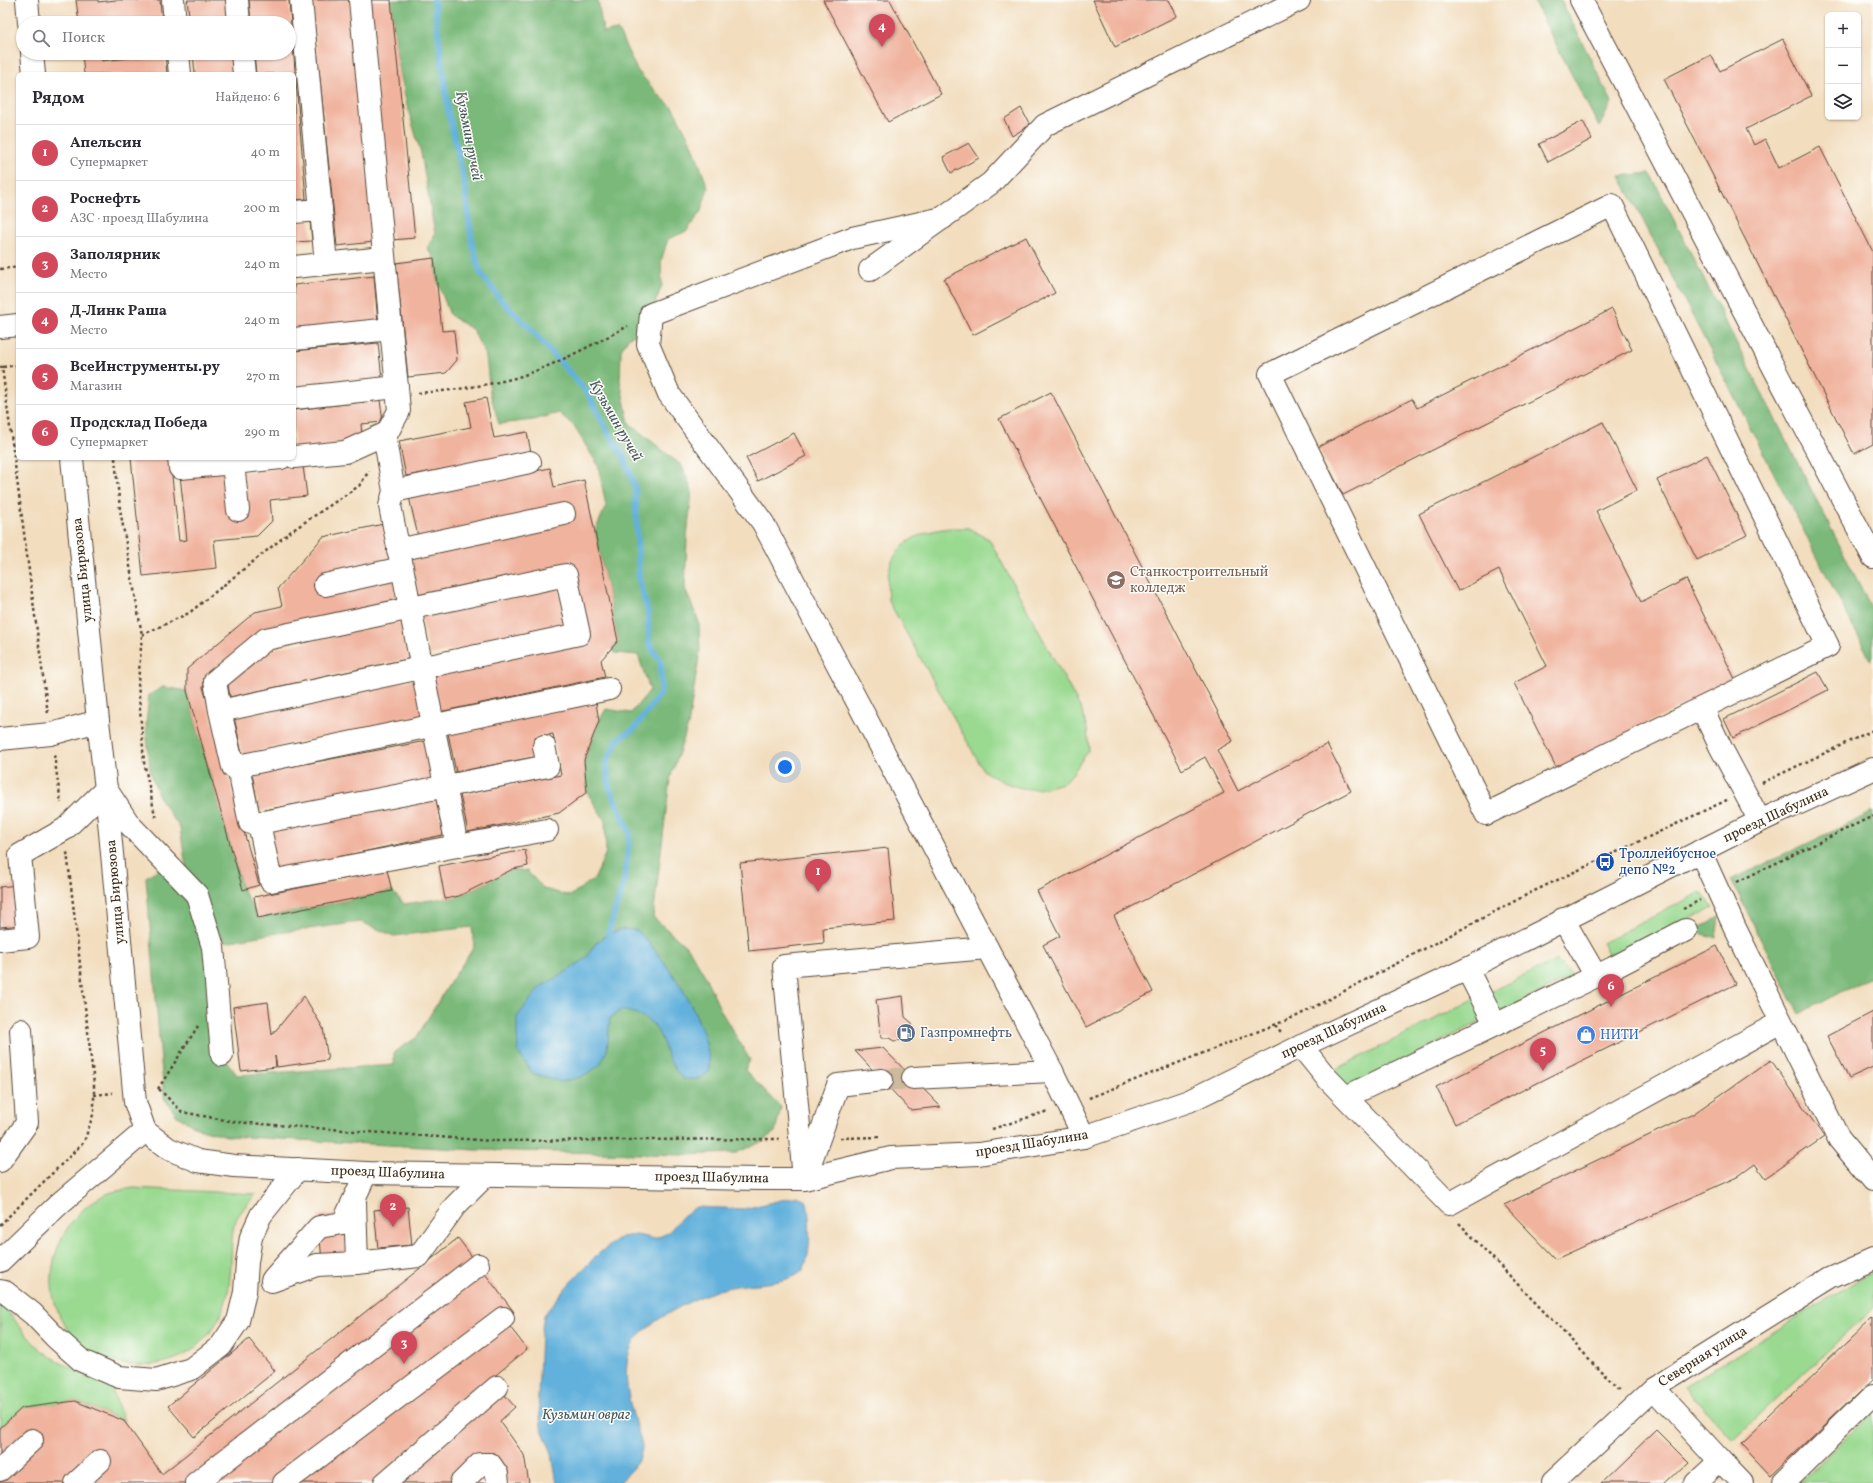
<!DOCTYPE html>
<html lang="ru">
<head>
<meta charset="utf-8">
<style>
  body { margin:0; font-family:Vollkorn,serif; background:#f7f7f7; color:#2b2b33 }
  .controls { position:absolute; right:12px; top:12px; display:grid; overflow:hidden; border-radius:6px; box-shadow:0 1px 3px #0004 }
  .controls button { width:36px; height:36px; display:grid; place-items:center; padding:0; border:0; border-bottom:1px solid #e1e1e2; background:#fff; color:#2b2b33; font:20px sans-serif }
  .you { position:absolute; left:785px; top:767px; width:14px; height:14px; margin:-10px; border:3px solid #fff; border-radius:50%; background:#1a73e8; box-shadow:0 0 0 6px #1a73e833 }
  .badge { display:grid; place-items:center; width:26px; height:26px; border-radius:50%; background:#d1495b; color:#fff; font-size:13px; font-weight:700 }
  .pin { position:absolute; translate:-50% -33px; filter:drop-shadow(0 1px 2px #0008) }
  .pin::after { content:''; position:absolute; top:21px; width:14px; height:12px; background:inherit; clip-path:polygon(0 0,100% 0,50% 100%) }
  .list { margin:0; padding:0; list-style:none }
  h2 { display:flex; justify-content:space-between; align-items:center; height:52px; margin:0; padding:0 16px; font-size:17px }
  h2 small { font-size:13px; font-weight:400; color:#7c7c81 }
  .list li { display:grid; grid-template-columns:26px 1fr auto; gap:12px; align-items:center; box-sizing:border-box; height:56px; padding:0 16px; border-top:1px solid #e1e1e2 }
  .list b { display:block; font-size:15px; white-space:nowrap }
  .list p { margin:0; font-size:13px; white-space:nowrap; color:#7c7c81 }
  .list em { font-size:13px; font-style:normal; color:#7c7c81 }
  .icon { flex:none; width:22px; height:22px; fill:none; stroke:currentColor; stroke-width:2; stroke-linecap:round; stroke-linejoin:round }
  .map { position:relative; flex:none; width:1873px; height:1483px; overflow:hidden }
  .search { position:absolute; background:#fff; box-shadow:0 1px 3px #0004; left:16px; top:16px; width:280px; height:44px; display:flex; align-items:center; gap:10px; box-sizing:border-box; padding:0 14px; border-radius:22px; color:#7c7c81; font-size:15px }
  .panel { position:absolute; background:#fff; box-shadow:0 1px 3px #0004; left:16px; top:72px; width:280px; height:388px; border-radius:6px }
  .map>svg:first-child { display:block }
  .green { fill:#99d990; stroke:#6a8257 }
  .forest { fill:#7ab97a; stroke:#5a724c; fill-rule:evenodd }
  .water { fill:#62b1dc; stroke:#4e6e7d }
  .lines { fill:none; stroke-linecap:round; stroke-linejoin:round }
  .stream { stroke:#62b1dc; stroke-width:6 }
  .building { fill:#f0b39e }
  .minor-tunnel { stroke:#cdb99e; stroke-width:22; stroke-dasharray:22 11; stroke-linecap:butt }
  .minor-casing { stroke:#564536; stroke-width:24 }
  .major-casing { stroke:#564536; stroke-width:24 }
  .path { stroke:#564536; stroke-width:2.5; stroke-dasharray:3 3; stroke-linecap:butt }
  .minor { stroke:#fff; stroke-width:22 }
  .major { stroke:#fff; stroke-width:22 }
  .labels { text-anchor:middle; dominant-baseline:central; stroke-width:3; stroke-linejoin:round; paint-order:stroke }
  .street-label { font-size:14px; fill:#3b2a1e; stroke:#fdfcf7 }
  .education-label { font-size:14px; fill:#785e54; stroke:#fdfcf7; text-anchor:start }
  .transit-label { font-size:14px; fill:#164399; stroke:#fdfcf7; text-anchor:start }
  .service-label { font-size:14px; fill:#4e5e75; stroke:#fdfcf7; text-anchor:start }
  .shop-label { font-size:14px; fill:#366cbe; stroke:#fdfcf7; text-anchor:start }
  .water-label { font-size:15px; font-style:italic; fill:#495960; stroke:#fdfcf7 }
</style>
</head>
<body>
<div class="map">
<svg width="1873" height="1483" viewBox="0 0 1873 1483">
  <rect width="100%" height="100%" fill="#fdfcf7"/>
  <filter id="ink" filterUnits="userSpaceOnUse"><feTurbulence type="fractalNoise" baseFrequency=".025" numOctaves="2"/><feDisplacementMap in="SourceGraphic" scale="8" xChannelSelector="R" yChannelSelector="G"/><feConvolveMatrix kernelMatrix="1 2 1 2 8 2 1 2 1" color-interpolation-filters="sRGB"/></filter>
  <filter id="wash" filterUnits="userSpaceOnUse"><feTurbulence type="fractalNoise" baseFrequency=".012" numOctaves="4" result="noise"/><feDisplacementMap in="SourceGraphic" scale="16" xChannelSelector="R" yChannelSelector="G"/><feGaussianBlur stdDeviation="0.9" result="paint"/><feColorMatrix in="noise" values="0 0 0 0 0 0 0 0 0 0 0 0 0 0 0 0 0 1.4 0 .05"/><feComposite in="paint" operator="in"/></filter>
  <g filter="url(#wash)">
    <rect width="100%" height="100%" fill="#f2ddbe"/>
    <g class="green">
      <path d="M 950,528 L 968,528 L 989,539 L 1082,711 L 1087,729 L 1089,750 C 1081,760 1074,774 1064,782 C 1062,784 1058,784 1055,785 C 1029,795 1004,785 983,770 L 888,600 C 883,554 905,533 950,528 Z"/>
      <polygon points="1701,892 1713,907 1612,960 1602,943"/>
      <polygon points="1557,960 1573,976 1496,1014 1486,994"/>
      <polygon points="1476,998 1486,1019 1345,1089 1329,1073"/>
      <path d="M 133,1188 L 256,1194 C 250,1202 240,1211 236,1220 C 231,1231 232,1248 231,1259 C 230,1292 226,1318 201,1342 C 198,1345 194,1349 190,1352 C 146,1377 90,1367 63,1322 C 37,1277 59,1218 104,1195 C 112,1191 124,1190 133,1188 Z"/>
      <polygon points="1871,1272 1873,1274 1873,1308 1733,1440 1684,1387"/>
      <path d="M 0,1303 C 13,1316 23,1333 36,1345 C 53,1362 81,1374 104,1378 L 112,1390 L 124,1421 L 75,1401 L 22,1408 L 0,1428 Z"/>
      <polygon points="1873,1412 1873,1483 1799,1483"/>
    </g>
    <g class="forest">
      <path d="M 391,0 L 598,0 L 603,32 L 618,30 L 637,70 L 657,93 L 673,108 L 693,146 L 708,188 L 701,211 L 687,231 L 668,239 L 661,261 L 662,285 L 644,332 L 629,337 L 621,350 L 620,381 L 629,423 L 682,466 L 692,491 L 687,537 L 685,589 L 699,622 L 700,651 L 688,726 L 670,779 L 653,917 L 689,949 L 704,974 L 721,1011 L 750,1060 L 745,1070 L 781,1107 L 775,1132 L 759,1143 L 736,1153 L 683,1155 L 476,1150 L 227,1136 L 197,1128 L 177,1116 L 164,1098 L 146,877 L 166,864 L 189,886 L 180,828 L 160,799 L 150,772 L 146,725 L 149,695 L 163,687 L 187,691 L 243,890 L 258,918 L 392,891 L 404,904 L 459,896 L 513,869 L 527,871 L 544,889 L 570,896 L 595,878 L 606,852 L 605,821 L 587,792 L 584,760 L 599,721 L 606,709 L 631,713 L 650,690 L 638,655 L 615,653 L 612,648 L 618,641 L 595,531 L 606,506 L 598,465 L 573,425 L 559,413 L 533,420 L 499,424 L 490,393 L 486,357 L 473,330 L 450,315 L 437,280 L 434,258 L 427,248 L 435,234 L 421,153 L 406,102 L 396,50 ZM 361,922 L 394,936 L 472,927 L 474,947 L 451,981 L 416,1038 L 394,1052 L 394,1065 L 237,1075 L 222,1055 L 210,923 L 225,942 L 270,934 Z"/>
      <polygon points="1533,0 1561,0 1612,102 1599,127"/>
      <polygon points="1650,173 1873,611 1873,657 1871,661 1620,176"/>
      <polygon points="1873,812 1873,976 1799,1014 1731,880"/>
      <polygon points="1719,917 1716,938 1693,931"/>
    </g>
    <g class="water">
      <path d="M 622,929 L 637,930 C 668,961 713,1027 709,1072 L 698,1079 L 683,1079 C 654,1050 673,1019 621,1010 L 610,1018 L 607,1051 L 599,1066 L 581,1077 L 561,1082 L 532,1073 L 518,1052 L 517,1033 L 517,1017 L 540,987 L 563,974 L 585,959 L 596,943 L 608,934 Z"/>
      <path d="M 798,1196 L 807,1202 C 810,1217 813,1262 800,1273 C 783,1285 751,1283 730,1287 C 701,1294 666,1312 643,1331 C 617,1354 627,1396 636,1425 C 638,1432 642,1442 642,1448 C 641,1464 627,1471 620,1483 L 557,1483 L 552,1453 L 541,1427 L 538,1397 L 541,1335 L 544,1315 L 568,1285 L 598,1254 L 621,1237 L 637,1235 L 654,1239 L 668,1233 L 683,1216 L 696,1207 L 744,1209 Z"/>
    </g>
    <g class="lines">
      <polyline class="stream" points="434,0 448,111 464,180 472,243 480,272 500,299 527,325 587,392 613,441 624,457 635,487 639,579 648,612 649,643 661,663 661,693 634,729 618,739 606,763 610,789 630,833 624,882 608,934"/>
    </g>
    <g id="blocks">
      <g class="building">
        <polygon points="76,0 98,0 98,2 116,0 160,0 162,23 79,23"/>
        <polygon points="187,0 227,0 229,23 190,23"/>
        <polygon points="249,0 289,0 306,199 294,200 294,74 256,74 254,53 289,53 289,23 251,23"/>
        <polygon points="312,0 349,0 374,242 337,246"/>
        <polygon points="368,0 391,0 415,238 392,240"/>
        <polygon points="823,0 890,0 941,94 888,122"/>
        <polygon points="1093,0 1169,0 1177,16 1115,47"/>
        <polygon points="1783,39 1811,96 1746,129 1754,145 1765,139 1779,168 1820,147 1873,252 1873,444 1854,454 1664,79 1711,55 1720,71"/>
        <polygon points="82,53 101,53 102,61 165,54 167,74 84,74"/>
        <polygon points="193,53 232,53 234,74 195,74"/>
        <polygon points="1021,108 1030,125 1012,136 1004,119"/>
        <polygon points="1583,121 1592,139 1548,162 1539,144"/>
        <polygon points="969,143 979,158 951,173 943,157"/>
        <polygon points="310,221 312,241 294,242 294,223"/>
        <polygon points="1026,237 1055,293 973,335 944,279"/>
        <polygon points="434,258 442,331 454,330 457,360 446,373 408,377 396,263"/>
        <polygon points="374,276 378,323 294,332 294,285"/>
        <polygon points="1612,309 1632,350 1343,495 1318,447 1412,399 1417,408"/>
        <polygon points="378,343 382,379 294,388 294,351"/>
        <polygon points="1051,392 1233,741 1217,750 1238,791 1327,744 1351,791 1114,916 1153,992 1086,1027 1043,945 1060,936 1037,891 1224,793 1205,757 1182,770 999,419"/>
        <polygon points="486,398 494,438 527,432 531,453 406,476 399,441 471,427 466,402"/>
        <polygon points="380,400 383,422 361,424 362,436 342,444 294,449 294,410"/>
        <polygon points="1603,422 1637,490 1596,511 1641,602 1686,579 1735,679 1557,769 1514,683 1547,666 1499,570 1458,591 1419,514"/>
        <polygon points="794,433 806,456 758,481 746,458"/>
        <polygon points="1707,455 1747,535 1697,560 1657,480"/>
        <polygon points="131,458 170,458 179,541 187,540 180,475 227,470 233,518 248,517 243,472 303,466 307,496 270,500 272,521 257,536 214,540 217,568 143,576"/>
        <polygon points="550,468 554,487 584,480 618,641 601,660 605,677 439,712 431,673 587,640 572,566 418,598 409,555 418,536 409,497"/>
        <polygon points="388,523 396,562 316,578 320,594 399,577 404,600 263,630 207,676 203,687 259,885 243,890 187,691 187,669 255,612 282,606 278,588 323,537"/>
        <polygon points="558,587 566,626 429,655 421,616"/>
        <polygon points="404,621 412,658 230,697 227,679 263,651"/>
        <polygon points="1818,672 1828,690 1733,738 1724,719"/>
        <polygon points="416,679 424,717 242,754 234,717"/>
        <polygon points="596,703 599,721 584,760 587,792 559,813 468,832 460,795 561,775 553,734 535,737 539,756 456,772 448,733"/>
        <polygon points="426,741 433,779 259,811 252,774"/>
        <polygon points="436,798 443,835 276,870 268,832"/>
        <polygon points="888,848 895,921 823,928 824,943 749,951 740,863"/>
        <polygon points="525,850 528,866 513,869 459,896 445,899 439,866"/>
        <polygon points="387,870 392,891 258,918 254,897"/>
        <polygon points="17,885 22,925 0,927 0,887"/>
        <polygon points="1717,946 1736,984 1455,1124 1436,1087"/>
        <polygon points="304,996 323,1028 328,1060 277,1067 275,1056 276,1067 241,1071 233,1007 268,1002 272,1035"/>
        <polygon points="903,996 905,1017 912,1023 913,1033 910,1039 894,1041 889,1038 881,1038 876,1000"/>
        <polygon points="1873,1012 1873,1067 1849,1078 1827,1036"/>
        <polygon points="883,1048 941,1107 910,1110 855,1051"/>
        <polygon points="1771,1060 1824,1137 1765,1178 1755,1164 1737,1177 1556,1259 1504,1205 1693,1114"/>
        <polygon points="408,1207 412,1245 378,1248 374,1210"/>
        <polygon points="343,1213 347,1260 322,1262 318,1215"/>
        <polygon points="458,1238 514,1312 503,1318 527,1349 491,1379 515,1407 500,1421 524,1455 529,1483 0,1483 0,1428 22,1408 75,1401 124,1421 162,1474"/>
        <polygon points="1873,1317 1873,1379 1770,1477 1740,1445"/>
        <polygon points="249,1339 275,1371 194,1437 168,1406"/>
        <polygon points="1656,1430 1687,1461 1664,1483 1601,1483"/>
      </g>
    </g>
  </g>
  <g filter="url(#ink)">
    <use href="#blocks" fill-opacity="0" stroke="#564536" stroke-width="1"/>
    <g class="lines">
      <polyline class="minor-tunnel" points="882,1080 913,1078"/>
      <g class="minor-casing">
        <g id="minor">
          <polyline points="173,0 175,23"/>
          <polyline points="237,0 239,23"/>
          <polyline points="1581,0 1873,557"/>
          <polyline points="178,53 180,74"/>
          <polyline points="242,53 244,74"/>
          <polygon points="1612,205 1828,646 1486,814 1270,374"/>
          <polyline points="321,210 326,264"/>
          <polyline points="294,212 321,210 301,0"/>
          <polyline points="943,218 852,238 651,314 648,344 669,394 763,523 1052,1071 1084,1137"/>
          <polyline points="294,267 384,258"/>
          <polyline points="870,270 991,183 1045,125 1299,0"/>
          <polyline points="294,339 391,329 360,0"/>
          <polyline points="294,398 397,387 391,329"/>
          <polyline points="384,435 394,491 390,506 457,846 271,881 259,823 548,766 544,746"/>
          <polyline points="294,457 345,452 387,433 399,411 397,387"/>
          <polyline points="179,458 180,468 233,463 238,510"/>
          <polyline points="233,463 281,458"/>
          <polyline points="394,491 530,462"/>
          <polyline points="398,550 564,514"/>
          <polyline points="325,585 402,568"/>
          <polyline points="1702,708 1720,746 1760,821"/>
          <polyline points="220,711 215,681 266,639 566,575 579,634 220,711 233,767 238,766"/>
          <polyline points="0,739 51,734 98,721"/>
          <polyline points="259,823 250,823 238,766 609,689"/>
          <polyline points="457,846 547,830"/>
          <polyline points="1700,851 1735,928 1839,1139 1873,1180"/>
          <polyline points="1563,919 1596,976"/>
          <polyline points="0,940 28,937 20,855 65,829 106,789 129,824 197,895 213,947 222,1055"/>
          <polyline points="1467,969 1495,1024"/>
          <polyline points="1301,1046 1326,1077 1449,1204 1781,1022"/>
          <polyline points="913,1078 1052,1071"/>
          <polyline points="1346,1097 1613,968 1686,930"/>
          <polyline points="0,1161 27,1123 21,1030"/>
          <polyline points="807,1172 838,1085 882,1080"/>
          <polyline points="804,1179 784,966 987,948"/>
          <polyline points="355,1202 357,1263"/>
          <polyline points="273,1279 319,1227 343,1223 366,1173"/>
          <polyline points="272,1281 317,1265 357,1263 419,1256 455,1206 485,1176"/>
          <polyline points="1654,1388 1720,1460 1695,1483"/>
          <polyline points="1720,1460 1742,1483"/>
          <polyline points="0,1470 32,1440"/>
          <polyline points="76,1483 100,1461"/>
          <polyline points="196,1483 478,1265"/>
          <polyline points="284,1483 503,1318"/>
          <polyline points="385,1483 497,1387"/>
          <polyline points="461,1483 480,1464 490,1464 497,1474 498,1483"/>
          <polyline points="1552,1483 1654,1388 1830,1278 1873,1259"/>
          <polyline points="1783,1483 1873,1395"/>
        </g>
      </g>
      <g class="major-casing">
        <g id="major">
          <polyline points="27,0 29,23"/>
          <polyline points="32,53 34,74"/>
          <polyline points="0,327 18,325"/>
          <polyline points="72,458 98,721 106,789 135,1102 145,1131"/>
          <polyline points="145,1131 169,1149 198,1161 234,1166 366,1173 760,1179 804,1179 891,1158 979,1154 1084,1137 1189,1101 1293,1050 1467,969 1760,821 1873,769"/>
          <polyline points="0,1261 59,1204 145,1131"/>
          <polyline points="0,1291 5,1292 33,1314 56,1338 82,1361 119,1377 156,1380 191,1369 221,1346 238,1321 245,1292 247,1262 251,1237 261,1215 298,1169"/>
        </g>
      </g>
      <g class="path">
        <polyline points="0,269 18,267"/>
        <polyline points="0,367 2,367 48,714"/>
        <polyline points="3,367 18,365"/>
        <path d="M 418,393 C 450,391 484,386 515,378 C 554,366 592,345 628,326"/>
        <polyline points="115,458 120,509 142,635 138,683 144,762 156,820"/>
        <polyline points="142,635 189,613 290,532 359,486 369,471"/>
        <polyline points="54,755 61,803"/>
        <polyline points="1762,783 1873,730"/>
        <polyline points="1737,882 1873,816"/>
        <polyline points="1683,909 1700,900"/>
        <polyline points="1275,1025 1281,1032"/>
        <polyline points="158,1089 198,1026"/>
        <polyline points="159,1089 182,1112 235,1122 492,1141 779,1139"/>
        <polyline points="94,1095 113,1093"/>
        <polyline points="1089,1098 1297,1016 1532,892 1727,800"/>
        <polyline points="992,1129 1048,1111"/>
        <polyline points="840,1138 881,1137"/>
        <polyline points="1459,1223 1620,1391"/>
        <polyline points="0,1225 84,1142 94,1112 94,1084 67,852"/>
      </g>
      <use href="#minor" class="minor"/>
      <use href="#major" class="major"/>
    </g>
  </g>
  <defs>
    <g id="university-disc" transform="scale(1)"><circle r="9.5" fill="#8d6e63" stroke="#fdfcf7"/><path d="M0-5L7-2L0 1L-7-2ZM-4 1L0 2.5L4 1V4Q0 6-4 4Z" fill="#fff"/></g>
    <g id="bus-disc" transform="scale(1)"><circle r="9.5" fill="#1a4fb4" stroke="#fdfcf7"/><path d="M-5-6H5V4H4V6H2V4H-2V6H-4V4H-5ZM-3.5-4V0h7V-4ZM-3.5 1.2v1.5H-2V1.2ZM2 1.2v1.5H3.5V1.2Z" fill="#fff"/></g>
    <g id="fuel-disc" transform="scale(1)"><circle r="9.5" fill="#5c6f8a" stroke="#fdfcf7"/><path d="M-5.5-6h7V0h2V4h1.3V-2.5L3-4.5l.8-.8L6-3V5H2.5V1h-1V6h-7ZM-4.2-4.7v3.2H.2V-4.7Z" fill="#fff"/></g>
    <g id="shop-disc" transform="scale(1)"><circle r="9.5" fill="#3f7fe0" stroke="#fdfcf7"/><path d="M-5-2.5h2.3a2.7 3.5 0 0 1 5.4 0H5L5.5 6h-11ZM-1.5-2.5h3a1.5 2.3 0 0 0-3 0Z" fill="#fff"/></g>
  </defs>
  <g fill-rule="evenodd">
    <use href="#university-disc" x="1116" y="580"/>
    <use href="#bus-disc" x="1605" y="862"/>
    <use href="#fuel-disc" x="906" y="1033"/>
    <use href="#shop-disc" x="1586" y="1035"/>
  </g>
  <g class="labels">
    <g class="street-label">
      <text transform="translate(83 570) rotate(-96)">улица Бирюзова</text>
      <text transform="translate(1776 815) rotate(-25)">проезд Шабулина</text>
      <text transform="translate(116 892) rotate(-95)">улица Бирюзова</text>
      <text transform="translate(1334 1031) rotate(-25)">проезд Шабулина</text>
      <text transform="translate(1032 1144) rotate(-9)">проезд Шабулина</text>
      <text transform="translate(388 1173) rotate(2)">проезд Шабулина</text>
      <text transform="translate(712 1178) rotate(1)">проезд Шабулина</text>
      <text transform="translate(1703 1357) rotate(-32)">Северная улица</text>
    </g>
    <g class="education-label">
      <text x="1130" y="572">Станкостроительный<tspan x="1130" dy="16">колледж</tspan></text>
    </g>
    <g class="transit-label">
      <text x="1619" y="854">Троллейбусное<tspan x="1619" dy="16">депо №2</tspan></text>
    </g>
    <g class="service-label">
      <text x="920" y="1033">Газпромнефть</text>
    </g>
    <g class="shop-label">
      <text x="1600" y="1035">НИТИ</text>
    </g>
    <g class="water-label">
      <text transform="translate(468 136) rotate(79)">Кузьмин ручей</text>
      <text transform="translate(615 421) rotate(60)">Кузьмин ручей</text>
      <text x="586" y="1415">Кузьмин овраг</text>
    </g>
  </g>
</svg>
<div class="controls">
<button>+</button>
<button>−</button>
<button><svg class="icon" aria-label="layers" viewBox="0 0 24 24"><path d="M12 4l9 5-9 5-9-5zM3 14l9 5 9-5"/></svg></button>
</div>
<div class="you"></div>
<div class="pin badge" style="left:818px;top:892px">1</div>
<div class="pin badge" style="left:393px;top:1227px">2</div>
<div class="pin badge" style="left:404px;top:1364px">3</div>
<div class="pin badge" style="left:882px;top:47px">4</div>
<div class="pin badge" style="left:1543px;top:1071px">5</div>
<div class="pin badge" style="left:1611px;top:1007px">6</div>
<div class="search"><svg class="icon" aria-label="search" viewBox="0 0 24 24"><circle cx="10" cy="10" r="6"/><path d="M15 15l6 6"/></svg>Поиск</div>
<section class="panel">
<h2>Рядом<small>Найдено: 6</small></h2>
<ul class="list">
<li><span class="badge">1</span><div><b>Апельсин</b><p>Супермаркет</p></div><em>40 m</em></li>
<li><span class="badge">2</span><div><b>Роснефть</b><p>АЗС · проезд Шабулина</p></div><em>200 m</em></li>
<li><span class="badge">3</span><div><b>Заполярник</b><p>Место</p></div><em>240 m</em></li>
<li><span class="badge">4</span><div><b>Д-Линк Раша</b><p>Место</p></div><em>240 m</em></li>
<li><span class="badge">5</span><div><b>ВсеИнструменты.ру</b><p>Магазин</p></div><em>270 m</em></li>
<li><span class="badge">6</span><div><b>Продсклад Победа</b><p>Супермаркет</p></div><em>290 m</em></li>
</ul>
</section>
</div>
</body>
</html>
